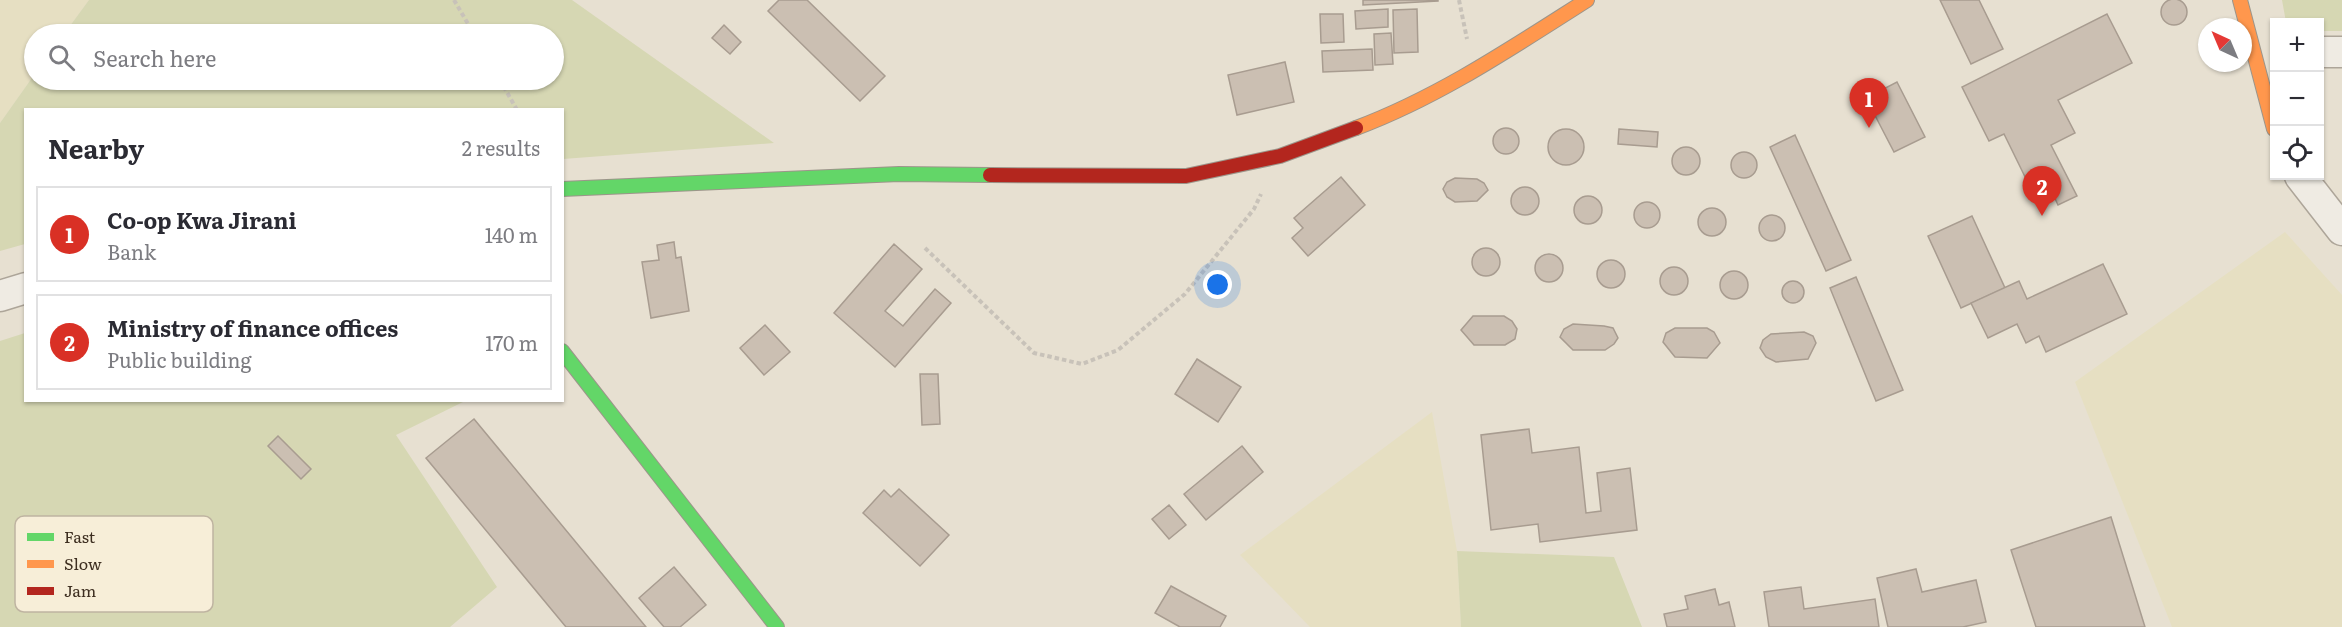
<!DOCTYPE html>
<html lang="en">
<head>
<meta charset="utf-8">
<style>
  body { margin:0; font-family:Literata,serif; background:#f2f2f3; color:#2b2b33 }
  .controls { position:absolute; right:18px; top:18px; display:grid; overflow:hidden; border-radius:0px; box-shadow:0 2px 4px #0004 }
  .controls button { width:54px; height:54px; display:grid; place-items:center; padding:0; border:0; border-bottom:2px solid #e1e1e2; background:#fff; color:#2b2b33; font:30px sans-serif }
  .compass { position:absolute; left:2198px; top:18px; width:54px; height:54px; border-radius:50%; background:#fff; box-shadow:0 2px 4px #0004; rotate:316deg }
  .you { position:absolute; left:1218px; top:285px; width:21px; height:21px; margin:-15px; border:4px solid #fff; border-radius:50%; background:#1a73e8; box-shadow:0 0 0 9px #1a73e833 }
  .badge { display:grid; place-items:center; width:39px; height:39px; border-radius:50%; background:#d93025; color:#fff; font-size:20px; font-weight:700 }
  .pin { position:absolute; translate:-50% -50px; filter:drop-shadow(0 2px 3px #0008) }
  .pin::after { content:''; position:absolute; top:32px; width:21px; height:18px; background:inherit; clip-path:polygon(0 0,100% 0,50% 100%) }
  .list { margin:0; padding:0; list-style:none }
  h2 { display:flex; justify-content:space-between; align-items:center; height:78px; margin:0; padding:0 24px; font-size:26px }
  h2 small { font-size:20px; font-weight:400; color:#7c7c81 }
  .list li { display:grid; grid-template-columns:39px 1fr auto; gap:18px; align-items:center; box-sizing:border-box; height:96px; margin:0 12px 12px; padding:0 12px; border:2px solid #e1e1e2; border-radius:0px }
  .list b { display:block; font-size:22px; white-space:nowrap }
  .list p { margin:0; font-size:20px; white-space:nowrap; color:#7c7c81 }
  .list em { font-size:20px; font-style:normal; color:#7c7c81 }
  .icon { flex:none; width:33px; height:33px; fill:none; stroke:currentColor; stroke-width:2; stroke-linecap:round; stroke-linejoin:round }
  .map { position:relative; flex:none; width:2342px; height:627px; overflow:hidden }
  .search { position:absolute; background:#fff; box-shadow:0 2px 4px #0004; left:24px; top:24px; width:540px; height:66px; display:flex; align-items:center; gap:15px; box-sizing:border-box; padding:0 21px; border-radius:33px; color:#7c7c81; font-size:22px }
  .panel { position:absolute; background:#fff; box-shadow:0 2px 4px #0004; left:24px; top:108px; width:540px; height:294px; border-radius:0px }
  .map>svg:first-child { display:block }
  .farmland { fill:#e6dfc2 }
  .green { fill:#d6d7b3 }
  .building { fill:#cbbfb2; stroke:#a89c90; stroke-width:1.5 }
  .lines { fill:none; stroke-linecap:round; stroke-linejoin:round }
  .street-casing { stroke:#ada599; stroke-width:33 }
  .fast-casing { stroke:#9c958a; stroke-width:16 }
  .slow-casing { stroke:#9c958a; stroke-width:16 }
  .jam-casing { stroke:#9c958a; stroke-width:16 }
  .path { stroke:#c8c2b9; stroke-width:4; stroke-dasharray:4.5 3; stroke-linecap:butt }
  .street { stroke:#efebe3; stroke-width:30 }
  .fast { stroke:#63d668; stroke-width:14 }
  .slow { stroke:#ff974d; stroke-width:14 }
  .jam { stroke:#b3261e; stroke-width:14 }
  .key { fill:#f7eed8; stroke:#bfb4a1; stroke-width:1.5 }
  .key-label { font-size:16px; fill:#3d2e20 }
</style>
</head>
<body>
<div class="map">
<svg width="2342" height="627" viewBox="0 0 2342 627">
  <rect width="100%" height="100%" fill="#e7e0d1"/>
  <g class="farmland">
    <polygon points="0,0 89,0 64,34 34,34 34,75 0,123"/>
    <polygon points="2285,232 2342,295 2342,627 2172,627 2075,382"/>
    <polygon points="1432,412 1457,551 1461,627 1310,627 1240,555"/>
  </g>
  <g class="green">
    <polygon points="89,0 572,0 774,143 563,159 562,110 26,110 25,244 0,251 0,123 34,75 34,80 554,80 554,34 64,34"/>
    <polygon points="2282,0 2342,0 2342,31 2320,31 2320,22 2286,22"/>
    <polygon points="25,333 26,400 465,401 396,435 497,587 450,627 0,627 0,341"/>
    <polygon points="1457,551 1614,557 1642,627 1461,627"/>
  </g>
  <g class="building">
    <circle cx="2174" cy="12" r="13"/>
    <polygon points="779,0 807,0 885,76 860,101 768,11"/>
    <polygon points="1363,0 1438,0 1438,1 1363,5"/>
    <polygon points="1940,0 1979,0 2003,49 1971,64"/>
    <polygon points="1388,9 1388,27 1356,29 1355,11"/>
    <polygon points="1417,9 1418,52 1394,53 1393,10"/>
    <polygon points="1320,14 1343,14 1344,42 1321,43"/>
    <polygon points="2107,14 2132,63 2058,100 2075,133 2051,145 2077,196 2058,205 2048,183 2032,191 2004,134 1989,141 1962,87"/>
    <polygon points="724,25 741,42 730,54 712,38"/>
    <polygon points="1391,33 1393,64 1375,65 1374,34"/>
    <polygon points="1372,49 1373,70 1323,72 1322,51"/>
    <polygon points="1285,62 1294,102 1237,115 1228,75"/>
    <polygon points="1897,82 1925,137 1894,152 1866,98"/>
    <circle cx="1506" cy="141" r="13"/>
    <polygon points="1619,129 1658,132 1657,147 1618,144"/>
    <circle cx="1566" cy="147" r="18"/>
    <polygon points="1795,135 1851,260 1826,271 1770,147"/>
    <circle cx="1686" cy="161" r="14"/>
    <circle cx="1744" cy="165" r="13"/>
    <polygon points="1341,177 1365,205 1308,256 1292,238 1303,228 1294,218"/>
    <polygon points="1455,178 1477,179 1484,183 1488,190 1477,201 1455,202 1447,197 1443,189 1447,182"/>
    <circle cx="1525" cy="201" r="14"/>
    <circle cx="1588" cy="210" r="14"/>
    <circle cx="1647" cy="215" r="13"/>
    <circle cx="1712" cy="222" r="14"/>
    <circle cx="1772" cy="228" r="13"/>
    <polygon points="1972,216 2005,288 1961,308 1928,236"/>
    <polygon points="674,242 676,258 681,257 689,311 651,318 642,262 659,260 657,245"/>
    <polygon points="894,244 922,269 885,311 903,326 935,289 951,303 895,367 834,313"/>
    <circle cx="1486" cy="262" r="14"/>
    <circle cx="1549" cy="268" r="14"/>
    <circle cx="1611" cy="274" r="14"/>
    <polygon points="2103,264 2127,314 2046,352 2039,336 2026,343 2017,324 1988,338 1971,303 2019,281 2027,299"/>
    <circle cx="1674" cy="281" r="14"/>
    <circle cx="1734" cy="285" r="14"/>
    <polygon points="1856,277 1903,390 1876,401 1830,288"/>
    <circle cx="1793" cy="292" r="11"/>
    <polygon points="1473,316 1504,316 1512,321 1517,329 1515,339 1505,345 1474,345 1461,330"/>
    <polygon points="1573,324 1604,326 1613,328 1618,338 1614,344 1605,350 1573,350 1560,337 1564,329"/>
    <polygon points="765,325 790,352 764,375 740,348"/>
    <polygon points="1675,328 1707,328 1714,332 1720,343 1707,358 1675,357 1663,342 1666,333"/>
    <polygon points="1804,332 1813,336 1816,343 1808,359 1776,362 1766,357 1760,348 1763,340 1771,334"/>
    <polygon points="1197,359 1241,387 1218,422 1175,394"/>
    <polygon points="920,374 938,374 940,424 922,425"/>
    <polygon points="474,419 646,627 566,627 426,458"/>
    <polygon points="1529,429 1532,453 1579,447 1586,513 1601,511 1597,473 1630,468 1637,530 1540,542 1538,524 1491,530 1481,435"/>
    <polygon points="278,436 311,469 301,479 268,446"/>
    <polygon points="1242,446 1263,472 1206,520 1184,494"/>
    <polygon points="899,489 949,535 920,566 863,513 884,490 891,497"/>
    <polygon points="1169,505 1186,525 1169,539 1152,519"/>
    <polygon points="2111,517 2145,627 2036,627 2011,550"/>
    <polygon points="674,567 706,605 680,627 664,627 639,598"/>
    <polygon points="1916,569 1922,592 1976,580 1986,622 1963,627 1888,627 1877,578"/>
    <polygon points="1171,586 1226,616 1220,627 1180,627 1155,613"/>
    <polygon points="1801,587 1804,609 1875,599 1879,627 1769,627 1764,592"/>
    <polygon points="1715,589 1719,605 1729,602 1735,627 1667,627 1664,614 1688,609 1685,596"/>
  </g>
  <g class="lines">
    <g class="street-casing">
      <g id="street">
        <polyline points="2320,52 2342,52"/>
        <polyline points="2300,176 2342,230"/>
        <polyline points="0,296 26,288"/>
      </g>
    </g>
    <g class="fast-casing">
      <g id="fast">
        <polyline points="562,189 899,174 990,175"/>
        <polyline points="562,351 777,627"/>
      </g>
    </g>
    <g class="slow-casing">
      <g id="slow">
        <polyline points="2240,0 2274,129"/>
        <path d="M 1356,128 C 1439,97 1513,47 1587,0"/>
      </g>
    </g>
    <g class="jam-casing">
      <polyline id="jam" points="990,175 1186,176 1280,156 1356,128"/>
    </g>
    <g class="path">
      <polyline points="454,0 474,34"/>
      <polyline points="1459,0 1467,39"/>
      <polyline points="500,80 517,110"/>
      <polyline points="925,248 1034,353 1082,364 1118,350 1185,294 1254,209 1261,194"/>
    </g>
    <use href="#street" class="street"/>
    <use href="#fast" class="fast"/>
    <use href="#slow" class="slow"/>
    <use href="#jam" class="jam"/>
  </g>
  <rect x="15" y="516" width="198" height="96" rx="9" class="key"/>
  <rect x="27" y="533" width="27" height="8" fill="#63d668"/>
  <rect x="27" y="560" width="27" height="8" fill="#ff974d"/>
  <rect x="27" y="587" width="27" height="8" fill="#b3261e"/>
  <g class="key-label">
    <text x="64" y="543">Fast</text>
    <text x="64" y="570">Slow</text>
    <text x="64" y="597">Jam</text>
  </g>
</svg>
<div class="controls">
<button>+</button>
<button>−</button>
<button><svg class="icon" aria-label="locate" viewBox="0 0 24 24"><circle cx="12" cy="12" r="6"/><path d="M12 2v4M12 18v4M2 12h4M18 12h4"/></svg></button>
</div>
<svg class="compass" viewBox="-18 -18 36 36"><path d="M0-13l5 13h-10z" fill="#e53935"/><path d="M0 13l5-13h-10z" fill="#7c7c81"/></svg>
<div class="you"></div>
<div class="pin badge" style="left:1869px;top:128px">1</div>
<div class="pin badge" style="left:2042px;top:216px">2</div>
<div class="search"><svg class="icon" aria-label="search" viewBox="0 0 24 24"><circle cx="10" cy="10" r="6"/><path d="M15 15l6 6"/></svg>Search here</div>
<section class="panel">
<h2>Nearby<small>2 results</small></h2>
<ul class="list">
<li><span class="badge">1</span><div><b>Co-op Kwa Jirani</b><p>Bank</p></div><em>140 m</em></li>
<li><span class="badge">2</span><div><b>Ministry of finance offices</b><p>Public building</p></div><em>170 m</em></li>
</ul>
</section>
</div>
</body>
</html>
